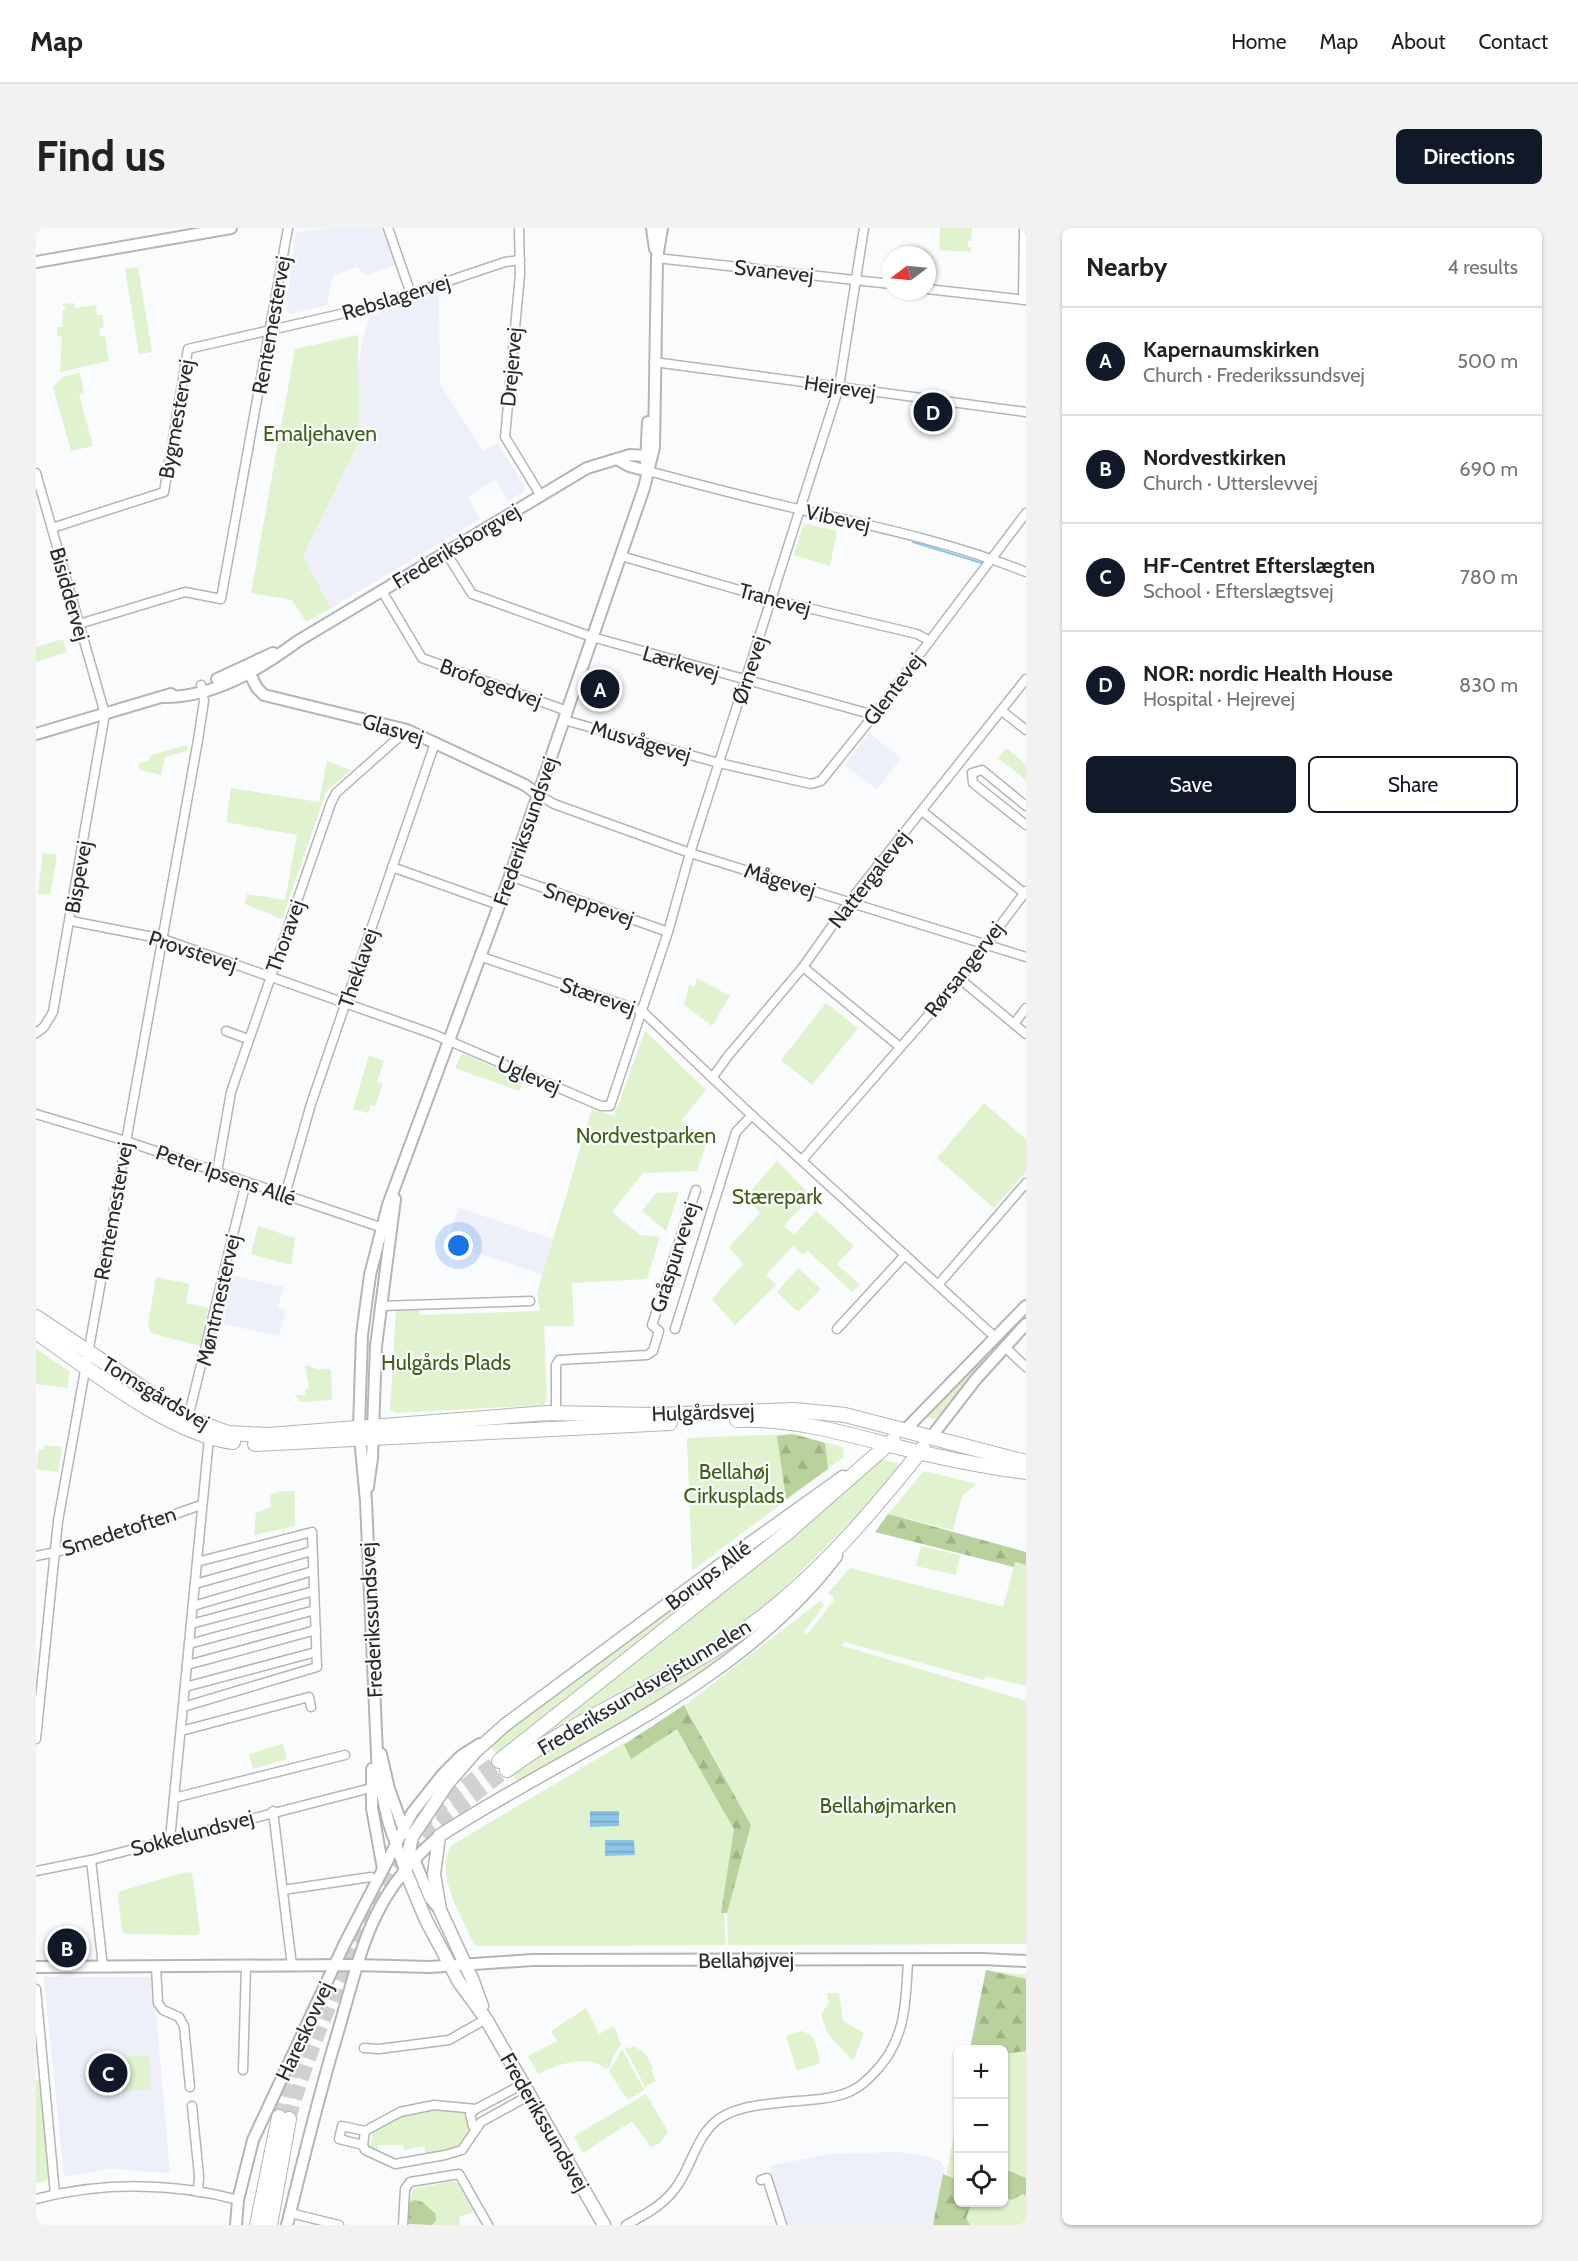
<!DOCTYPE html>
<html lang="en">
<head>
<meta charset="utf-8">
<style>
  body { margin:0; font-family:Cabin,sans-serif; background:#f2f2f2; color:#202124 }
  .controls { position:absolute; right:18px; bottom:18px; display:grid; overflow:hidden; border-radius:9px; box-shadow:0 2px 4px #0004 }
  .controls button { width:54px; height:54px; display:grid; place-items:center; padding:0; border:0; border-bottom:2px solid #e0e0e0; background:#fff; color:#202124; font:30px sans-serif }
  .compass { position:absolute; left:846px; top:18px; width:54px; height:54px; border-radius:50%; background:#fff; box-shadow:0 2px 4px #0004; rotate:254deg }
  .you { position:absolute; left:423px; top:1018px; width:21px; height:21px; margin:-15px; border:4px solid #fff; border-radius:50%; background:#1a73e8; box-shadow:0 0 0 9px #1a73e833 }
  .badge { display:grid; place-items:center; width:39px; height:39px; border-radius:50%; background:#111827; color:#fff; font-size:20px; font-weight:700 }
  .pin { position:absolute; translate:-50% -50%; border:3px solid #fff; box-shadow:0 2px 6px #0006 }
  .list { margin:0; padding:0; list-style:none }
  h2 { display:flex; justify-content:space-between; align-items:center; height:78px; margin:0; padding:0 24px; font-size:26px }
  h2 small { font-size:20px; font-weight:400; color:#757577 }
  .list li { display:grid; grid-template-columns:39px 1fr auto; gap:18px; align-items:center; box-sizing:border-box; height:108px; padding:0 24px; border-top:2px solid #e0e0e0 }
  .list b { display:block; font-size:22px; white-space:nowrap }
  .list p { margin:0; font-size:20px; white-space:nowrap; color:#757577 }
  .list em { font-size:20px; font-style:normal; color:#757577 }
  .actions { display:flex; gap:12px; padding:18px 24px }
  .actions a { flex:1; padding:14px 0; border:2px solid #111827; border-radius:9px; text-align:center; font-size:21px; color:#111827 }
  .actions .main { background:#111827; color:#fff }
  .icon { flex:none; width:33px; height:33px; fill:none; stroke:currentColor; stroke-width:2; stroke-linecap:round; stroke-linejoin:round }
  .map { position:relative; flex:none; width:990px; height:1997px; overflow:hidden; border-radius:9px }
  header { display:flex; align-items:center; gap:36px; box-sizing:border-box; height:84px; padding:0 30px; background:#fff; border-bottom:2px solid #e0e0e0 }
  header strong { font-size:28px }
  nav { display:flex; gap:33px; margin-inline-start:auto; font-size:21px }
  .intro { display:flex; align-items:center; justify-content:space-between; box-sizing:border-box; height:144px; padding:0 36px }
  h1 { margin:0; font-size:42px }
  .button { padding:15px 27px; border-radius:9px; background:#111827; color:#fff; font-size:21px; font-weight:700 }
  main { display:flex; gap:36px; padding:0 36px }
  aside { flex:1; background:#fff; border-radius:9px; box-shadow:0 2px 4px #0004 }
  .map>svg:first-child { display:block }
  .built { fill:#edf0f9 }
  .green { fill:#e0f2ce }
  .forest { fill:url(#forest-firs) }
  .water { fill:url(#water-rules) }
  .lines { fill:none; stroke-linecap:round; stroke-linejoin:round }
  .stream { stroke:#8bc4e6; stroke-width:2 }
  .primary-tunnel { stroke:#d0d1d2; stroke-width:14; stroke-dasharray:14 7; stroke-linecap:butt }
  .minor-casing { stroke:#b4b5b6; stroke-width:11 }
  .tertiary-casing { stroke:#b4b5b6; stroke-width:14 }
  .secondary-casing { stroke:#b4b5b6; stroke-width:15 }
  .primary-casing { stroke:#b4b5b6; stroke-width:16 }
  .minor { stroke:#fff; stroke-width:8 }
  .tertiary { stroke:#fff; stroke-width:10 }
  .secondary { stroke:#fff; stroke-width:12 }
  .primary { stroke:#fff; stroke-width:14 }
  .labels { text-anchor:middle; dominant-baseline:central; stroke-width:4.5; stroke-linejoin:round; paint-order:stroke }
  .street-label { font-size:21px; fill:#282929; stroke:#fafbfc }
  .park-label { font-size:21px; fill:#426015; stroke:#fafbfc }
</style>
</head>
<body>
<header>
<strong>Map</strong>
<nav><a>Home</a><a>Map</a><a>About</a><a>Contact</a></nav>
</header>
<div class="intro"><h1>Find us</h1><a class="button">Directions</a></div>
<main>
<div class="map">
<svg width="990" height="1997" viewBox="0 0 990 1997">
  <defs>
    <pattern id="forest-firs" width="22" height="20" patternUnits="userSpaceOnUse" patternTransform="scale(1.5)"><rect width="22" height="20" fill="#b8d19d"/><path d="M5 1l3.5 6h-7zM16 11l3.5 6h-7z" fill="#9eb387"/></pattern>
    <pattern id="water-rules" width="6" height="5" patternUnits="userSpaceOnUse" patternTransform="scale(1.5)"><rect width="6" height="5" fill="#8bc4e6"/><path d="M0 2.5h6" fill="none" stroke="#78a8c5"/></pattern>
  </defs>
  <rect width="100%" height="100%" fill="#fafbfc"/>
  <g class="built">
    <polygon points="294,0 347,0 360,37 330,47 321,39 297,47 291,77 254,86 250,82 260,4"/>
    <polygon points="403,63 404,156 447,223 462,215 489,259 487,264 473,273 459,251 432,269 444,291 295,380 267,328 323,213 321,151 326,113 334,88"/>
    <polygon points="833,505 865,530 841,562 809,537"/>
    <polygon points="423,980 517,1011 507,1047 411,1015"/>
    <polygon points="195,1047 248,1059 242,1079 250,1082 243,1108 187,1096 190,1085 186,1084"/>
    <polygon points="8,1749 117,1749 134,1945 74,1941 28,1949"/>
    <polygon points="861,1924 895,1929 905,1934 909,1942 899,1997 752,1997 733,1938 792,1926"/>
  </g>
  <g class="green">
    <polygon points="904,0 936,0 935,13 932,13 932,19 935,20 935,24 903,22"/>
    <polygon points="102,39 116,124 103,126 89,41"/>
    <polygon points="38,75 39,80 60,77 61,87 66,87 68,99 63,100 64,108 69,108 73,133 24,144 26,109 21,108 21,99 26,99 27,82 30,81 26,76"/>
    <polygon points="322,107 323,213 267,328 295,380 270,394 256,372 215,365 259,121"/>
    <polygon points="44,145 48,165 43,167 57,218 35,223 17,159 27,149"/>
    <polygon points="772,296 801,303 794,338 758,327 767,298"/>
    <polygon points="27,411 31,424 0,434 0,419"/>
    <polygon points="151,517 151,523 129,529 125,547 105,542 102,536 113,532 116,527"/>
    <polygon points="970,520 990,536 990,552 962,530"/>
    <polygon points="291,533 315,542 290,564 246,691 209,676 211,666 249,672 261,607 190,594 195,560 283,574"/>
    <polygon points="7,625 21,627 14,667 2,666"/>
    <polygon points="661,750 694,768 676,798 648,777 653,757 658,759"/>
    <polygon points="790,775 822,800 776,857 745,832"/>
    <polygon points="609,803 670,862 645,893 672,910 661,943 607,945 576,984 604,1007 624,1009 611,1051 536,1055 538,1098 508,1098 511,1172 507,1177 359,1185 354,1181 360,1083 383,1082 385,1087 504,1083 501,1065 556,881 578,888"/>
    <polygon points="426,825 488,852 483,863 419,840"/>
    <polygon points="333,827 348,833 341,854 347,856 339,878 335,877 332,885 317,881"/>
    <polygon points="948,875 990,911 990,944 958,980 901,930"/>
    <polygon points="741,933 775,968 748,998 758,1007 780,983 818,1018 801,1036 824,1057 816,1064 772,1023 767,1027 757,1018 730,1047 740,1057 699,1097 676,1071 707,1036 693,1019 724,985 710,968"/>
    <polygon points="643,964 630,1003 606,983 620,965"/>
    <polygon points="222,998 259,1010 255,1037 215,1026"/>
    <polygon points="762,1040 785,1061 762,1084 741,1064"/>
    <polygon points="120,1049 153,1056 150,1075 172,1080 164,1118 115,1105 112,1097"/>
    <polygon points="0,1121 33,1143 32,1160 0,1156"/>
    <polygon points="953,1125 905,1187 899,1191 891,1189"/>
    <polygon points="269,1137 282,1141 295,1141 296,1172 265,1174 259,1167 270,1167 269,1162 273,1160"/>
    <polygon points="756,1206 807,1219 808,1229 656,1343 651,1210"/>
    <polygon points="9,1217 26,1219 22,1244 0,1241 3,1221 8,1221"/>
    <polygon points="845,1231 864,1236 817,1292 741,1367 734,1393 691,1426 615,1478 483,1555 453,1517 491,1485 760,1287 777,1291"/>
    <polygon points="888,1243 941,1256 926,1268 917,1302 852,1286"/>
    <polygon points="244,1263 259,1263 259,1298 218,1307 220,1285 235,1279 234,1267"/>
    <polygon points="885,1318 924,1327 920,1347 880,1338"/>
    <polygon points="979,1334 990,1337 990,1458 949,1448 948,1452 808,1414 807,1418 990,1473 990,1716 692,1717 691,1684 715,1597 649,1477 784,1373 788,1377 767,1405 771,1407 798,1372 797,1368 792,1365 814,1340 967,1379"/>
    <path d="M 647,1480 L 710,1595 L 688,1684 L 690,1717 L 442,1718 L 437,1715 C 426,1687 397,1646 416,1617 Z"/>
    <polygon points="247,1516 251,1531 217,1541 213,1526"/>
    <polygon points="150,1644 156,1645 164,1703 162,1707 91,1706 86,1703 82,1668 85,1663"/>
    <polygon points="950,1742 990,1747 990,1997 901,1997 922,1885 922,1974 968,1974 968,1822 935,1821"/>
    <polygon points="791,1765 803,1765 807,1793 828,1805 817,1833 792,1806 785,1786 793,1775"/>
    <path d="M 550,1780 L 563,1806 L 578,1798 L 585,1817 L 577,1828 L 574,1839 L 569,1841 C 553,1825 519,1837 502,1846 L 492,1828 L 521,1813 L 515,1803 Z"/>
    <path d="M 764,1803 C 781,1805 781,1821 784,1835 L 761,1843 L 750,1808 Z"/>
    <polygon points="599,1819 609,1825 617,1840 615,1842 620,1853 609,1859 589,1820"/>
    <polygon points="586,1821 608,1862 592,1872 573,1844"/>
    <polygon points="113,1827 115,1861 63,1866 60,1832"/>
    <polygon points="0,1852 5,1852 14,1952 0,1955"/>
    <polygon points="610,1866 632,1904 623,1916 615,1919 596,1893 547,1925 538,1908"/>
    <polygon points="399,1882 426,1884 437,1903 419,1921 390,1928 388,1918 368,1922 367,1917 342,1917 342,1924 334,1918 338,1902 365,1889"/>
    <polygon points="416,1953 421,1955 438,1984 423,1989 424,1997 396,1997 400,1993 378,1972 373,1975 377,1961"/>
  </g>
  <g class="forest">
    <polygon points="757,1206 789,1215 792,1241 750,1271 741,1208"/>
    <polygon points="852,1286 990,1324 990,1337 979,1334 978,1339 839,1304"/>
    <polygon points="648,1477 715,1597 691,1685 685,1685 698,1601 641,1501 595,1531 588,1517"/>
    <polygon points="950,1742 990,1751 990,1823 968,1826 968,1822 934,1821"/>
    <polygon points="968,1941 990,1950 990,1968 987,1966 975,1972 968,1969"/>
    <polygon points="907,1946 922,1952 922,1974 936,1975 930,1990 934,1997 897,1997"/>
    <polygon points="378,1972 386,1974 399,1985 400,1993 396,1997 372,1996 373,1975"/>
  </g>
  <g class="water">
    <polygon points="554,1583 583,1583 583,1598 554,1599"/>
    <polygon points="569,1612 598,1612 599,1627 569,1628"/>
  </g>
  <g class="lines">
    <g class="stream">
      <polyline points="767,287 820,300"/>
      <polyline points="877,314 946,335"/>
    </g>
    <g class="primary-tunnel">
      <path d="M 356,1633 C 383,1593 423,1560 463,1533"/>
      <polyline points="243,1889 261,1825"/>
      <path d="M 253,1891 C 270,1833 292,1779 317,1725 C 331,1693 345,1660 368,1633 C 396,1597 435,1570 471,1542"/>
    </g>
    <g class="minor-casing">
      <g id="minor">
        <polyline points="352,0 375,66"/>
        <polyline points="483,0 484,46 469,209 505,268"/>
        <polyline points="621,30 855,56"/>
        <polyline points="891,61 990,72"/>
        <polyline points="987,72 988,0"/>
        <polyline points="618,134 990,184"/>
        <path d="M 612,243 C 661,256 709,269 758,280 C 837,298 915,314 990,344"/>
        <polyline points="0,245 69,486 17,784 8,799 0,805"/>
        <polyline points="16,300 128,264 152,121 335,79 469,34 484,32"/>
        <polyline points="409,323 436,366 556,409 838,487"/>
        <polyline points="585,328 738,372 881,406 894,413"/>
        <polyline points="346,363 386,430 531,483"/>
        <polyline points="43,396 149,364 185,371 252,0"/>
        <polyline points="966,483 990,502"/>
        <polyline points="528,492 683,535 775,556 785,553 838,487 990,285"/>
        <polyline points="501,566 518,576 654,625 990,729"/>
        <polyline points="990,578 946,542 936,545 937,555 990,597"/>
        <polyline points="886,583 988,665"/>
        <polyline points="356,639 463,677"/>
        <polyline points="474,648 632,704"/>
        <polyline points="35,693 127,711 397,806 565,878 574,878 632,704 654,625 803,159 828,0"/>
        <polyline points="443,728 606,783 708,880 960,1110"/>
        <polyline points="767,739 864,819"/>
        <polyline points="924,751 990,806"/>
        <polyline points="978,796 990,780"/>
        <polyline points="190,803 212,811"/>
        <polyline points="676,850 692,828 767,739 813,674 990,451"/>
        <polyline points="0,886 90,913 344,999"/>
        <polyline points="767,931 924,751 990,663"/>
        <polyline points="181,944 195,864 295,575 300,565 371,502"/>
        <polyline points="249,967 275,876 399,515"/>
        <polyline points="902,1057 990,955"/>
        <polyline points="344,1078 494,1073"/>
        <polyline points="639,1101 700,904 716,887"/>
        <polyline points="801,1101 869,1027"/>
        <polyline points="969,1119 990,1139"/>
        <polyline points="520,1185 520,1137 523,1132 611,1127 617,1123 623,1103 616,1097 660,962"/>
        <polyline points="152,1190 210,954"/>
        <polyline points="0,1328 48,1318 165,1277"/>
        <polyline points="159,1356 276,1323"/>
        <polyline points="157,1378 277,1343"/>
        <polyline points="155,1396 278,1363"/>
        <polyline points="153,1416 279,1382"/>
        <polyline points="151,1437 280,1402"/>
        <polyline points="149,1459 280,1424"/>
        <polyline points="147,1479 281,1439 276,1304 161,1334"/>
        <polyline points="145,1503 273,1469 275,1479"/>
        <polyline points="0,1511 22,1293 162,512 168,473 165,457"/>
        <polyline points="138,1570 309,1527"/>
        <polyline points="237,1583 256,1738"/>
        <polyline points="134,1611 173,1210"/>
        <polyline points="55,1632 67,1739"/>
        <polyline points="0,1643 55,1632 335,1560"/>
        <polyline points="247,1662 335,1649 341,1653"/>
        <polyline points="120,1739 122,1775 127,1782 143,1789 148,1798 154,1859"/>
        <polyline points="0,1761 19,1966"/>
        <polyline points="328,1820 343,1821 413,1812 450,1791"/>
        <polyline points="207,1842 210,1739"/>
        <polyline points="487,1856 440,1881 398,1877 364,1884 329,1903 327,1917 329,1922 359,1936 409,1927 426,1922 445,1894 494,1867"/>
        <polyline points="156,1878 163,1948 162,1964"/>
        <polyline points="440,1881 434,1886 437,1898 442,1899"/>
        <polyline points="327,1917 303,1911 306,1898 329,1903"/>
        <polyline points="725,1952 731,1950 746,1997"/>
        <path d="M 0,1971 C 65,1954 138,1954 202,1972"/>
        <polyline points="254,1985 303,1997"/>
        <polyline points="367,1997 369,1961 374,1954 423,1946 452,1997"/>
        <path d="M 590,1997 C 610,1986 630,1976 643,1955 C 656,1935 661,1909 680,1893 C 696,1880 721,1877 741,1875 C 764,1872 791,1873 813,1864 C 823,1860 830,1853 838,1845 C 870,1813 870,1774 872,1731"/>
      </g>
    </g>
    <g class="tertiary-casing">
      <g id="tertiary">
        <polyline points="616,0 619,21"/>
        <polyline points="0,34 195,0"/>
        <polyline points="581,231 593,238 612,243"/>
        <polyline points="610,235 612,194"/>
        <polyline points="214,446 221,460 228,467 371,502 489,557 501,566"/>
        <polyline points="181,451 237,425"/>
        <path d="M 129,469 C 179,469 224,441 262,413 L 551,240 L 594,227 L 610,228"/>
        <polyline points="0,506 135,466"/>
        <polyline points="870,1201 990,1078"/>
        <polyline points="896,1208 940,1151 990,1096"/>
        <polyline points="332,1259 336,1230 340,1118 359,971"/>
        <polyline points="345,1526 353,1561 369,1605"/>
        <polyline points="336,1541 336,1580 347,1641"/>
        <polyline points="376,1626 394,1670 404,1682"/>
        <polyline points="369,1642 353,1596 342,1549 330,1273 323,1199 326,1107 334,1047 352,977 474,648 608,260 618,219 621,30 626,0"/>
        <polyline points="0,1739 319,1737 394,1739 496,1732 946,1731 990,1733"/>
        <polyline points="200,1997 202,1972 217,1912 308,1717 376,1585 407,1546 425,1528 444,1516"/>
        <path d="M 251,1997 C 267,1933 282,1870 301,1807 C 326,1723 332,1669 403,1608"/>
      </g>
    </g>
    <g class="secondary-casing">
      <g id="secondary">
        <path d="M 446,1778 L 437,1753 L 404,1682 L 398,1646 L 403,1608 C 537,1521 701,1459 800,1328"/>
        <polyline points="568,1997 450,1791 423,1754 390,1692 369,1642 376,1609 412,1555 439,1524 469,1497 695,1329 807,1249"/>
      </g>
    </g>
    <g class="primary-casing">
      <g id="primary">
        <polyline points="0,1089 152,1190 192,1205 232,1207 511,1185 620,1187 758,1182 809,1187 990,1234"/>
        <path d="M 0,1104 C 52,1140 135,1207 197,1214"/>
        <path d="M 701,1192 C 753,1190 800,1203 850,1216 C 896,1228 943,1238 990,1244"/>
        <polyline points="219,1216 634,1195"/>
        <polyline points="463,1533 751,1305 857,1212"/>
        <path d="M 471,1542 C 538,1492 616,1461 687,1416 C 766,1367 830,1292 887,1220"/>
        <polyline points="221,1997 243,1889"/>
        <polyline points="234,1997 253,1891"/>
      </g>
    </g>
    <use href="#minor" class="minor"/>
    <use href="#tertiary" class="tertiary"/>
    <use href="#secondary" class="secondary"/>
    <use href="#primary" class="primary"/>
  </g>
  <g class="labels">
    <g class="street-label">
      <text transform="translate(738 43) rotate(6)">Svanevej</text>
      <text transform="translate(360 69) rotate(-17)">Rebslagervej</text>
      <text transform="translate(235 97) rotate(-80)">Rentemestervej</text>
      <text transform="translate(475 139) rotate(-85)">Drejervej</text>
      <text transform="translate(804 159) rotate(8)">Hejrevej</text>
      <text transform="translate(140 191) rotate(-80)">Bygmestervej</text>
      <text transform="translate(802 290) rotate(12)">Vibevej</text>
      <text transform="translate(420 318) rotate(-31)">Frederiksborgvej</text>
      <text transform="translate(34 366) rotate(74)">Bisiddervej</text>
      <text transform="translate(739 371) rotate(15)">Tranevej</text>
      <text transform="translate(645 435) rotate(16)">Lærkevej</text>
      <text transform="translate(713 442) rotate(-72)">Ørnevej</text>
      <text transform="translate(455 455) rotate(20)">Brofogedvej</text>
      <text transform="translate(857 461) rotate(-53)">Glentevej</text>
      <text transform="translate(357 501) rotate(17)">Glasvej</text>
      <text transform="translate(605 513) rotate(16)">Musvågevej</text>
      <text transform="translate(489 603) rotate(-71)">Frederikssundsvej</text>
      <text transform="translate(42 649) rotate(-80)">Bispevej</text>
      <text transform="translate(833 651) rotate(-52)">Nattergalevej</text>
      <text transform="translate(744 652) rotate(17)">Mågevej</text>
      <text transform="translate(553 676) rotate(19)">Sneppevej</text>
      <text transform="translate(249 708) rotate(-70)">Thoravej</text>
      <text transform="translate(157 723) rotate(18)">Provstevej</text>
      <text transform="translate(322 740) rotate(-71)">Theklavej</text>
      <text transform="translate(928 741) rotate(-52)">Rørsangervej</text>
      <text transform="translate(562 768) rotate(19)">Stærevej</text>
      <text transform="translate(493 847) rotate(23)">Uglevej</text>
      <text transform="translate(190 947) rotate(19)">Peter Ipsens Allé</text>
      <text transform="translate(77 983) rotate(-80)">Rentemestervej</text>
      <text transform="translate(638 1029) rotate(-72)">Gråspurvevej</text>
      <text transform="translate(182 1072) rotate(-77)">Møntmestervej</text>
      <text transform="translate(120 1165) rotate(31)">Tomsgårdsvej</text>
      <text transform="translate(667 1184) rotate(-2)">Hulgårdsvej</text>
      <text transform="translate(83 1303) rotate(-18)">Smedetoften</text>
      <text transform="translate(672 1347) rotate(-37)">Borups Allé</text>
      <text transform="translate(335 1392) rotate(-93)">Frederikssundsvej</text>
      <text transform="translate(608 1459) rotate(-31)">Frederikssundsvejstunnelen</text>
      <text transform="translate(156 1605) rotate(-15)">Sokkelundsvej</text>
      <text transform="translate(710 1732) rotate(-1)">Bellahøjvej</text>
      <text transform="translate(268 1803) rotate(-65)">Hareskovvej</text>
      <text transform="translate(509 1894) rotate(60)">Frederikssundsvej</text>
    </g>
    <g class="park-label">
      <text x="284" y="205">Emaljehaven</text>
      <text x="610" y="907">Nordvestparken</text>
      <text x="741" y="968">Stærepark</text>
      <text x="410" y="1134">Hulgårds Plads</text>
      <text x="698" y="1243">Bellahøj<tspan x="698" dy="24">Cirkusplads</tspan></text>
      <text x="852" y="1577">Bellahøjmarken</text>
    </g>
  </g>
</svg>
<div class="controls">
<button>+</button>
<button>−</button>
<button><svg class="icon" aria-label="locate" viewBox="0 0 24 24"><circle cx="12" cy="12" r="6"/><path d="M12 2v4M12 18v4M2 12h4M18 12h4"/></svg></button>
</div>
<svg class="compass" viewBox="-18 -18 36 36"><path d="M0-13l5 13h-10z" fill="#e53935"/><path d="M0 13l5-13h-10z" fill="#757577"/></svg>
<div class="you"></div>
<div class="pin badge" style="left:564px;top:461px">A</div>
<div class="pin badge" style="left:31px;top:1720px">B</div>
<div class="pin badge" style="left:72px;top:1845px">C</div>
<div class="pin badge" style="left:897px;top:184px">D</div>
</div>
<aside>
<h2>Nearby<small>4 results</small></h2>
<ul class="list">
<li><span class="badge">A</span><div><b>Kapernaumskirken</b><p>Church · Frederikssundsvej</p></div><em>500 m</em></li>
<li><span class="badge">B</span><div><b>Nordvestkirken</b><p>Church · Utterslevvej</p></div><em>690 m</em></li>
<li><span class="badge">C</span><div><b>HF-Centret Efterslægten</b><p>School · Efterslægtsvej</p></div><em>780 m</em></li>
<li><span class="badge">D</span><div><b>NOR: nordic Health House</b><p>Hospital · Hejrevej</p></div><em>830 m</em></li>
</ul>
<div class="actions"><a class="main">Save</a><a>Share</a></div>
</aside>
</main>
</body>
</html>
